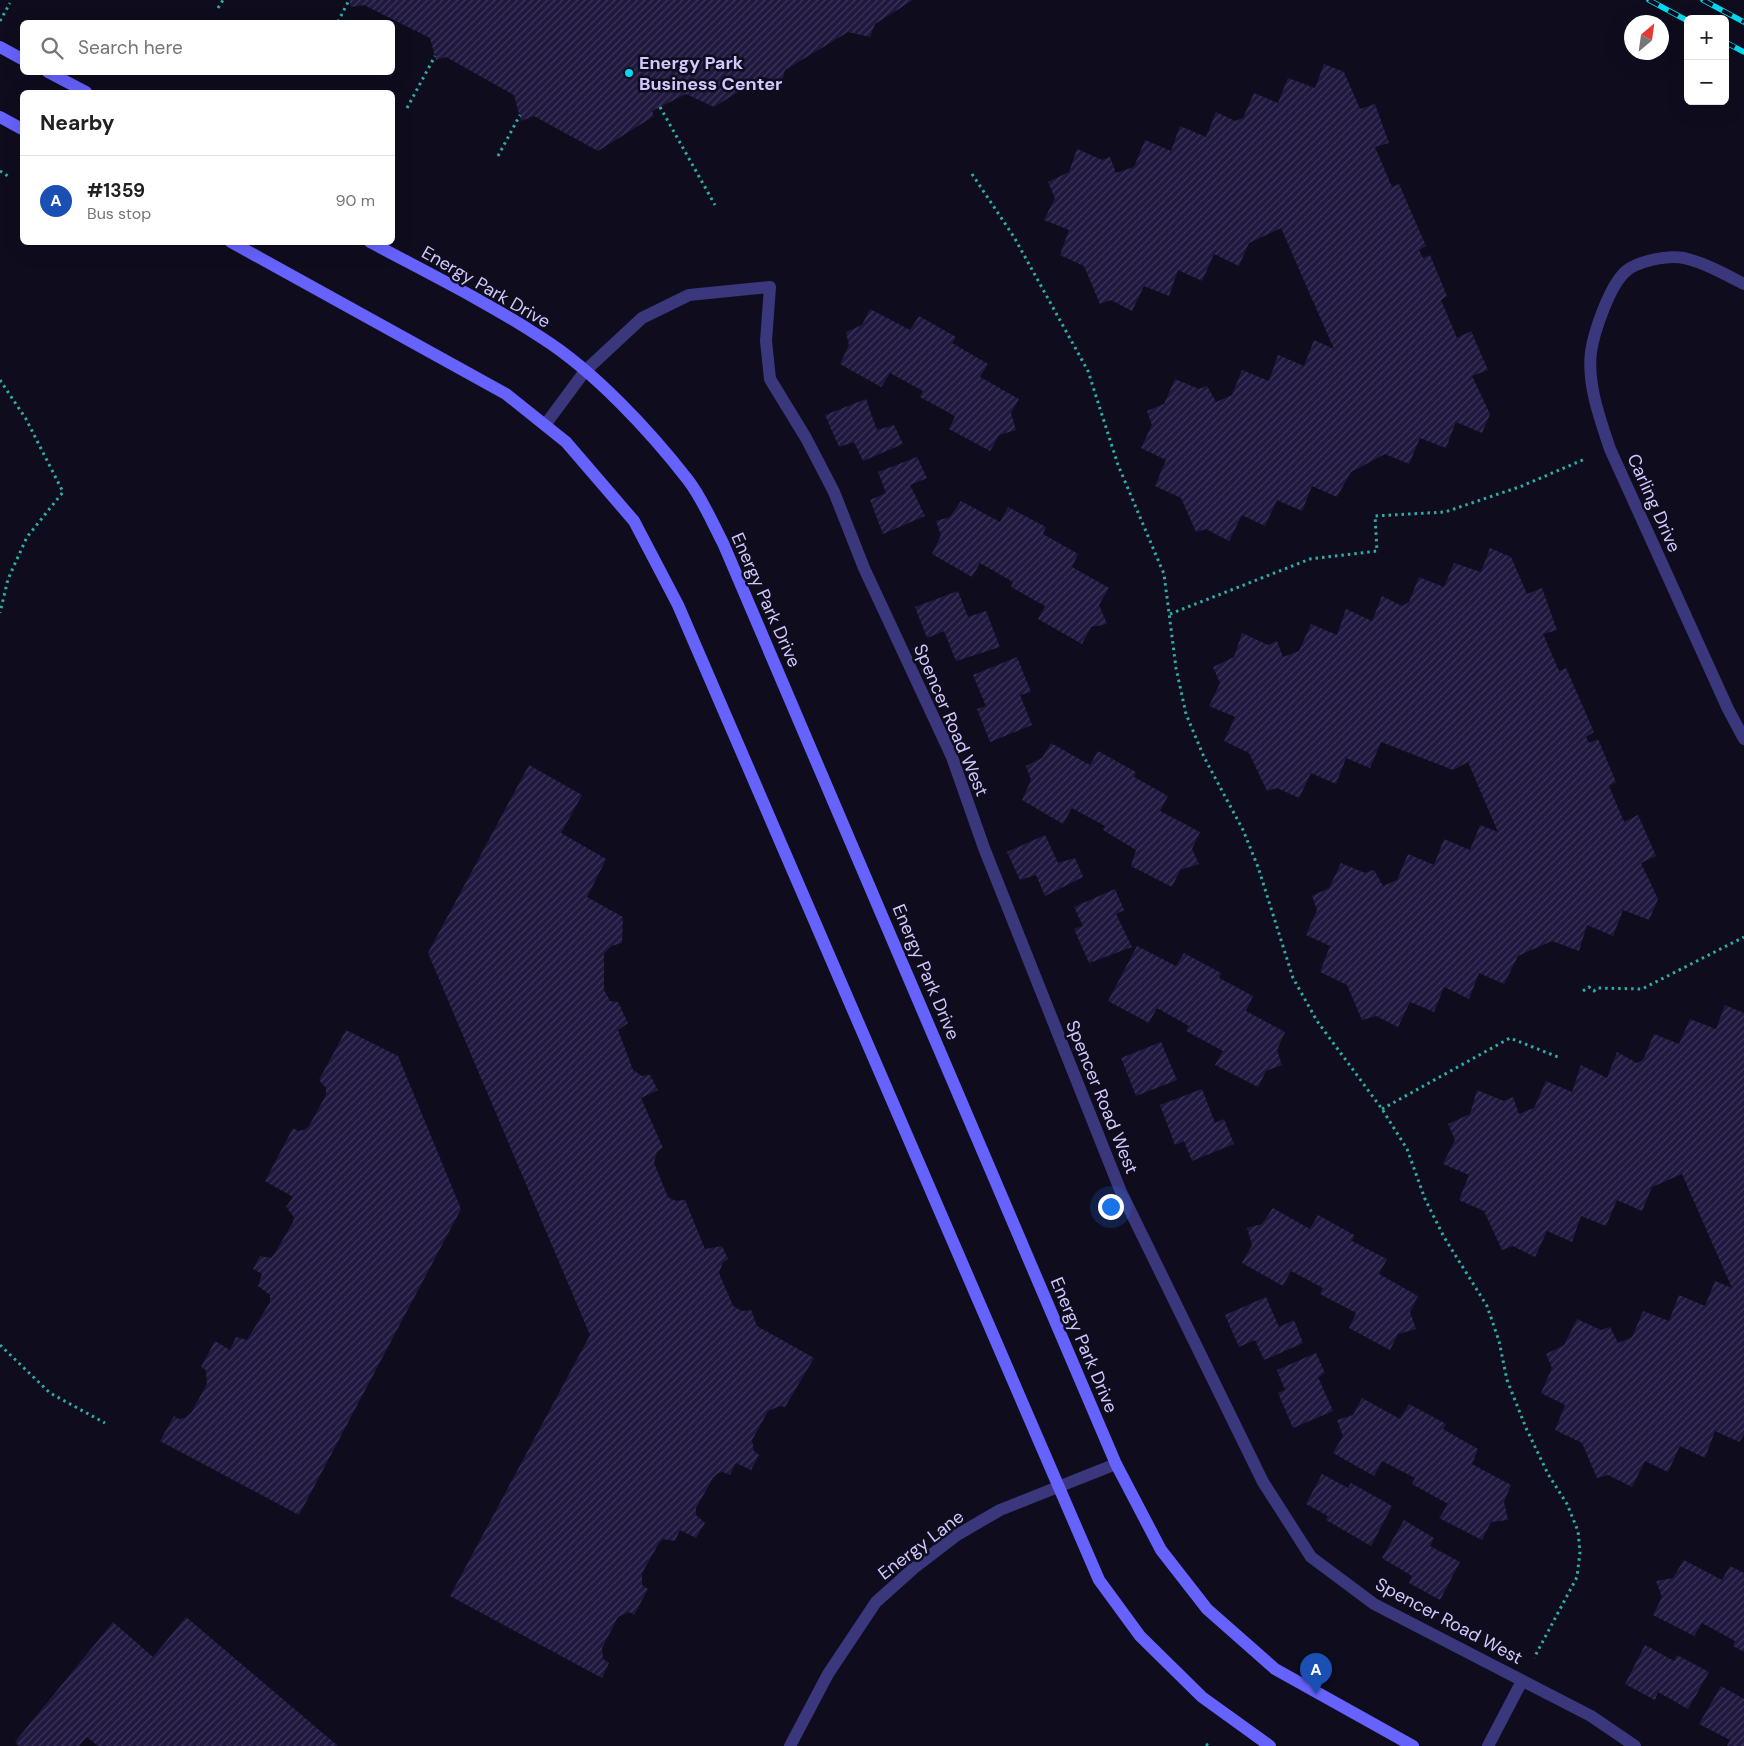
<!DOCTYPE html>
<html lang="en">
<head>
<meta charset="utf-8">
<style>
  body { margin:0; font-family:"DM Sans",sans-serif; background:#f6f6f6; color:#202124 }
  .controls { position:absolute; right:15px; top:15px; display:grid; overflow:hidden; border-radius:8px; box-shadow:0 5px 20px #0002 }
  .controls button { width:45px; height:45px; display:grid; place-items:center; padding:0; border:0; border-bottom:1px solid #e0e0e0; background:#fff; color:#202124; font:25px sans-serif }
  .compass { position:absolute; left:1624px; top:15px; width:45px; height:45px; border-radius:50%; background:#fff; box-shadow:0 5px 20px #0002; rotate:29deg }
  .you { position:absolute; left:1110px; top:1206px; width:18px; height:18px; margin:-12px; border:4px solid #fff; border-radius:50%; background:#1a73e8; box-shadow:0 0 0 8px #1a73e833 }
  .badge { display:grid; place-items:center; width:32px; height:32px; border-radius:50%; background:#2563eb; color:#fff; font-size:16px; font-weight:700 }
  .pin { position:absolute; translate:-50% -41px; filter:drop-shadow(0 1px 2px #0008) }
  .pin::after { content:''; position:absolute; top:26px; width:18px; height:15px; background:inherit; clip-path:polygon(0 0,100% 0,50% 100%) }
  .list { margin:0; padding:0; list-style:none }
  h2 { display:flex; justify-content:space-between; align-items:center; height:65px; margin:0; padding:0 20px; font-size:21px }
  h2 small { font-size:16px; font-weight:400; color:#757577 }
  .list li { display:grid; grid-template-columns:32px 1fr auto; gap:15px; align-items:center; box-sizing:border-box; height:90px; padding:0 20px; border-top:1px solid #e0e0e0 }
  .list b { display:block; font-size:19px; white-space:nowrap }
  .list p { margin:0; font-size:16px; white-space:nowrap; color:#757577 }
  .list em { font-size:16px; font-style:normal; color:#757577 }
  .icon { flex:none; width:28px; height:28px; fill:none; stroke:currentColor; stroke-width:2; stroke-linecap:round; stroke-linejoin:round }
  .map { position:relative; flex:none; width:1744px; height:1746px; overflow:hidden }
  .search { position:absolute; background:#fff; box-shadow:0 5px 20px #0002; left:20px; top:20px; width:375px; height:55px; display:flex; align-items:center; gap:12px; box-sizing:border-box; padding:0 18px; border-radius:8px; color:#757577; font-size:19px }
  .panel { position:absolute; background:#fff; box-shadow:0 5px 20px #0002; left:20px; top:90px; width:375px; height:155px; border-radius:8px }
  .map>svg:first-child { display:block }
  .building { fill:url(#building-hatch) }
  .lines { fill:none; stroke-linecap:round; stroke-linejoin:round }
  .path { stroke:#2eada6; stroke-width:3; stroke-dasharray:2.5 4; stroke-linecap:butt }
  .street { stroke:#3a377c; stroke-width:12 }
  .secondary { stroke:#6662fd; stroke-width:12 }
  .rail-casing { stroke:#03d9f1; stroke-width:5.5 }
  .rail { stroke:#0f0c1e; stroke-width:4; stroke-dasharray:11; stroke-linecap:butt }
  .poi-dot { fill:#03d9f1; stroke:#0f0c1e; stroke-width:2 }
  .labels { text-anchor:middle; dominant-baseline:central; stroke-width:5; stroke-linejoin:round; paint-order:stroke }
  .poi-label { font-size:18px; font-weight:bold; fill:#d0c9fe; stroke:#0f0c1e; text-anchor:start }
  .street-label { font-size:18px; fill:#d0c9fe; stroke:#0f0c1e }
</style>
</head>
<body>
<div class="map">
<svg width="1744" height="1746" viewBox="0 0 1744 1746">
  <defs>
    <pattern id="building-hatch" width="6" height="6" patternUnits="userSpaceOnUse" patternTransform="scale(1.25)"><rect width="6" height="6" fill="#20183e"/><path d="M-1 1l2-2M0 6l6-6M5 7l2-2" fill="none" stroke="#3f385b"/></pattern>
  </defs>
  <rect width="100%" height="100%" fill="#0f0c1e"/>
  <g class="building">
    <polygon points="349,0 913,0 875,24 870,37 848,32 785,70 782,82 762,77 714,107 686,94 652,111 654,116 598,151 534,116 521,121 514,95 446,57 436,60 430,38 364,5 351,7"/>
    <polygon points="1324,64 1344,72 1360,109 1375,104 1389,143 1375,147 1392,187 1399,184 1426,246 1419,250 1423,258 1430,255 1447,296 1441,300 1457,338 1471,331 1488,370 1472,376 1490,414 1482,433 1456,422 1446,448 1420,438 1409,464 1385,454 1351,472 1337,497 1312,486 1302,511 1277,500 1265,526 1242,515 1229,541 1206,529 1196,532 1181,498 1155,486 1166,460 1141,448 1152,425 1147,411 1164,404 1175,379 1199,389 1207,386 1216,402 1232,395 1242,370 1269,381 1278,355 1304,366 1314,340 1334,349 1281,228 1249,243 1239,266 1214,254 1202,281 1178,270 1169,296 1144,286 1132,311 1111,300 1100,304 1084,266 1060,255 1069,230 1044,220 1055,198 1048,182 1069,172 1077,149 1102,160 1110,157 1116,173 1134,167 1145,140 1171,151 1180,126 1206,137 1216,112 1235,121 1243,118 1254,93 1278,103 1288,78 1315,88"/>
    <polygon points="870,309 910,330 919,316 956,337 952,343 988,364 980,377 1019,399 1011,413 1016,430 999,435 990,451 949,429 955,416 920,397 923,391 890,373 881,387 840,364 849,345 846,332 862,325"/>
    <polygon points="866,399 877,430 894,425 903,444 863,461 854,442 839,447 825,415"/>
    <polygon points="917,457 927,478 910,485 925,516 883,534 870,500 886,493 878,472"/>
    <polygon points="961,501 1000,522 1008,507 1046,527 1043,534 1078,554 1072,567 1109,588 1099,605 1107,624 1091,627 1082,644 1038,619 1045,606 1011,587 1013,582 980,563 972,577 932,554 941,535 936,521 950,517"/>
    <polygon points="1490,548 1511,557 1527,594 1542,588 1557,630 1543,634 1559,671 1566,668 1594,732 1586,737 1589,743 1598,739 1616,782 1609,786 1624,822 1638,815 1656,856 1641,863 1658,899 1649,920 1623,910 1613,936 1587,925 1579,951 1552,941 1518,956 1504,984 1479,973 1469,999 1444,987 1434,1012 1410,1002 1398,1027 1376,1016 1362,1020 1347,985 1320,972 1330,946 1306,935 1317,910 1312,896 1329,888 1341,863 1365,873 1374,870 1383,886 1397,880 1408,854 1434,865 1444,839 1470,850 1480,825 1498,832 1468,762 1453,770 1381,742 1370,768 1346,758 1336,784 1311,773 1299,798 1277,788 1267,791 1249,753 1224,741 1235,717 1209,706 1220,683 1213,667 1234,657 1242,633 1268,645 1277,641 1283,657 1299,651 1311,624 1337,635 1346,609 1372,621 1382,596 1402,606 1409,602 1419,577 1444,587 1454,563 1481,572"/>
    <polygon points="958,591 968,617 986,611 1000,647 956,661 944,631 927,638 915,607"/>
    <polygon points="1017,657 1031,692 1020,695 1032,725 990,742 977,709 986,706 973,675"/>
    <polygon points="1051,743 1090,765 1098,751 1136,772 1134,777 1168,796 1160,811 1200,832 1192,849 1199,864 1180,870 1172,887 1131,866 1136,850 1103,830 1105,826 1072,808 1063,824 1022,800 1031,780 1026,766 1042,758"/>
    <polygon points="529,765 582,795 561,833 606,859 587,897 623,917 622,943 611,946 604,954 604,990 610,1001 618,1002 628,1023 618,1030 633,1070 642,1076 650,1075 658,1090 641,1098 663,1148 657,1152 654,1163 668,1197 676,1201 685,1200 705,1249 722,1246 728,1259 723,1262 719,1273 733,1306 742,1311 751,1310 757,1326 814,1358 785,1407 780,1406 768,1411 752,1440 754,1451 759,1455 751,1470 736,1463 730,1475 723,1472 718,1473 713,1478 696,1508 696,1515 705,1523 696,1538 680,1530 675,1541 663,1539 659,1543 642,1573 642,1585 648,1589 634,1615 629,1612 618,1617 602,1648 603,1659 609,1663 602,1678 450,1596 590,1335 428,953"/>
    <polygon points="1045,835 1058,863 1075,858 1083,877 1045,896 1036,875 1020,880 1007,852"/>
    <polygon points="1115,889 1124,910 1116,914 1132,947 1089,963 1074,929 1083,926 1074,907"/>
    <polygon points="1137,946 1176,966 1184,953 1221,973 1219,978 1253,996 1246,1011 1285,1032 1277,1050 1282,1065 1266,1071 1258,1087 1215,1065 1223,1051 1186,1031 1189,1026 1157,1008 1149,1023 1108,1001"/>
    <polygon points="1725,1005 1744,1013 1744,1435 1739,1442 1715,1431 1705,1458 1680,1446 1668,1472 1645,1461 1632,1487 1608,1475 1597,1478 1582,1443 1555,1430 1565,1405 1541,1393 1552,1368 1546,1354 1564,1345 1577,1319 1601,1330 1610,1327 1618,1343 1632,1337 1643,1311 1669,1321 1679,1295 1705,1306 1715,1281 1732,1288 1682,1174 1652,1187 1642,1211 1617,1200 1606,1226 1581,1216 1572,1242 1547,1231 1535,1257 1513,1246 1502,1250 1484,1211 1459,1200 1469,1175 1443,1164 1455,1140 1448,1124 1470,1114 1477,1090 1504,1101 1513,1097 1519,1114 1534,1108 1546,1081 1572,1092 1581,1065 1607,1078 1617,1052 1637,1063 1643,1060 1654,1034 1679,1044 1690,1019 1716,1029"/>
    <polygon points="346,1030 398,1056 461,1209 299,1515 160,1441 174,1416 179,1419 185,1418 191,1413 207,1384 206,1370 201,1367 215,1341 230,1350 236,1337 247,1340 270,1302 270,1295 258,1286 262,1274 253,1269 260,1256 271,1258 275,1253 293,1222 294,1217 286,1207 293,1197 265,1181 293,1128 298,1131 304,1130 309,1126 326,1095 326,1088 319,1080"/>
    <polygon points="1161,1042 1177,1080 1136,1096 1121,1058"/>
    <polygon points="1202,1089 1215,1123 1224,1119 1234,1144 1192,1161 1184,1141 1175,1145 1160,1105"/>
    <polygon points="1273,1208 1310,1229 1318,1215 1354,1235 1352,1241 1387,1259 1379,1274 1418,1296 1410,1312 1416,1329 1398,1334 1390,1350 1349,1328 1356,1313 1320,1294 1323,1288 1291,1271 1283,1286 1242,1263 1252,1245 1247,1228 1262,1224"/>
    <polygon points="1266,1297 1279,1327 1294,1320 1303,1343 1264,1360 1255,1340 1239,1347 1225,1315"/>
    <polygon points="1316,1353 1325,1373 1318,1377 1333,1411 1293,1428 1278,1393 1285,1390 1277,1370"/>
    <polygon points="1362,1398 1400,1419 1409,1404 1446,1424 1443,1429 1478,1449 1472,1464 1511,1485 1504,1502 1508,1520 1491,1522 1482,1540 1439,1518 1448,1504 1412,1484 1415,1478 1382,1461 1374,1476 1333,1453 1343,1436 1337,1420 1353,1415"/>
    <polygon points="1322,1474 1348,1488 1351,1483 1392,1506 1371,1546 1326,1520 1328,1516 1306,1504"/>
    <polygon points="1404,1520 1434,1538 1430,1546 1460,1562 1440,1600 1409,1583 1412,1576 1382,1558"/>
    <polygon points="1684,1560 1722,1580 1730,1566 1744,1573 1744,1652 1733,1646 1735,1641 1702,1623 1694,1636 1653,1615 1662,1597 1656,1581 1673,1578"/>
    <polygon points="186,1617 338,1746 98,1746 87,1737 79,1746 19,1746 15,1742 113,1622 153,1657"/>
    <polygon points="1645,1645 1674,1661 1677,1655 1709,1672 1688,1709 1658,1692 1655,1700 1625,1684"/>
    <polygon points="1721,1686 1744,1699 1744,1746 1727,1746 1730,1740 1699,1724"/>
  </g>
  <g class="lines">
    <g class="path">
      <polyline points="218,8 223,0"/>
      <polyline points="0,21 10,3"/>
      <polyline points="338,22 349,0"/>
      <polyline points="660,107 715,205"/>
      <polyline points="407,108 435,56"/>
      <polyline points="498,156 520,115"/>
      <polyline points="0,171 11,178"/>
      <polyline points="972,174 1014,237 1088,371 1118,465 1164,574 1176,668 1186,714 1204,757 1243,830 1258,867 1293,978 1317,1021 1382,1109 1407,1149 1425,1199 1444,1237 1487,1306 1499,1341 1507,1380 1526,1428 1548,1474 1567,1504 1578,1531 1580,1552 1577,1577 1534,1658"/>
      <polyline points="0,380 26,419 63,492 27,537 8,579 0,613"/>
      <polyline points="1170,614 1310,559 1377,551 1375,516 1445,512 1522,486 1585,459"/>
      <polyline points="1583,991 1589,987 1594,991 1597,988 1642,989 1744,937"/>
      <polyline points="1382,1109 1510,1038 1558,1057"/>
      <polyline points="0,1345 50,1393 105,1423"/>
      <polyline points="1206,1744 1209,1746"/>
    </g>
    <g class="street">
      <path d="M 1744,284 C 1725,274 1705,263 1684,258 C 1668,255 1634,261 1623,274 C 1609,289 1594,331 1591,352 C 1587,384 1600,419 1610,449 L 1728,709 L 1744,739"/>
      <polyline points="545,425 585,371 642,318 689,295 770,287 766,341 770,379 806,438 834,492 864,568 952,757 984,848 1121,1192 1263,1482 1311,1557 1374,1604 1591,1716 1635,1746"/>
      <polyline points="790,1746 828,1674 876,1602 914,1568 957,1535 1000,1510 1116,1464"/>
      <polyline points="1488,1746 1522,1681"/>
    </g>
    <g class="secondary">
      <polyline points="0,47 22,59"/>
      <polyline points="48,72 86,92"/>
      <polyline points="0,117 22,129"/>
      <polyline points="231,242 506,394 566,442 634,521 678,605 1099,1580 1140,1636 1202,1697 1270,1746"/>
      <path d="M 370,242 C 428,273 487,302 542,338 C 594,371 650,431 688,480 C 702,498 712,522 723,543 L 1116,1464 L 1161,1550 L 1207,1609 L 1275,1669 L 1413,1746"/>
    </g>
    <g class="rail-casing">
      <g id="rail">
        <polyline points="1649,0 1688,21"/>
        <polyline points="1703,0 1744,22"/>
        <polyline points="1725,42 1744,52"/>
      </g>
    </g>
    <use href="#rail" class="rail"/>
  </g>
  <circle class="poi-dot" cx="629" cy="73" r="5"/>
  <g class="labels">
    <g class="poi-label">
      <text x="639" y="63">Energy Park<tspan x="639" dy="21">Business Center</tspan></text>
    </g>
    <g class="street-label">
      <text transform="translate(486 287) rotate(30)">Energy Park Drive</text>
      <text transform="translate(1654 503) rotate(66)">Carling Drive</text>
      <text transform="translate(766 600) rotate(66)">Energy Park Drive</text>
      <text transform="translate(951 720) rotate(67)">Spencer Road West</text>
      <text transform="translate(926 972) rotate(67)">Energy Park Drive</text>
      <text transform="translate(1102 1097) rotate(68)">Spencer Road West</text>
      <text transform="translate(1084 1345) rotate(67)">Energy Park Drive</text>
      <text transform="translate(921 1545) rotate(-37)">Energy Lane</text>
      <text transform="translate(1449 1621) rotate(28)">Spencer Road West</text>
    </g>
  </g>
</svg>
<div class="controls">
<button>+</button>
<button>−</button>
</div>
<svg class="compass" viewBox="-18 -18 36 36"><path d="M0-13l5 13h-10z" fill="#e53935"/><path d="M0 13l5-13h-10z" fill="#757577"/></svg>
<div class="you"></div>
<div class="pin badge" style="left:1316px;top:1694px;background:#1a4fb4">A</div>
<div class="search"><svg class="icon" aria-label="search" viewBox="0 0 24 24"><circle cx="10" cy="10" r="6"/><path d="M15 15l6 6"/></svg>Search here</div>
<section class="panel">
<h2>Nearby<small></small></h2>
<ul class="list">
<li><span class="badge" style="background:#1a4fb4">A</span><div><b>#1359</b><p>Bus stop</p></div><em>90 m</em></li>
</ul>
</section>
</div>
</body>
</html>
